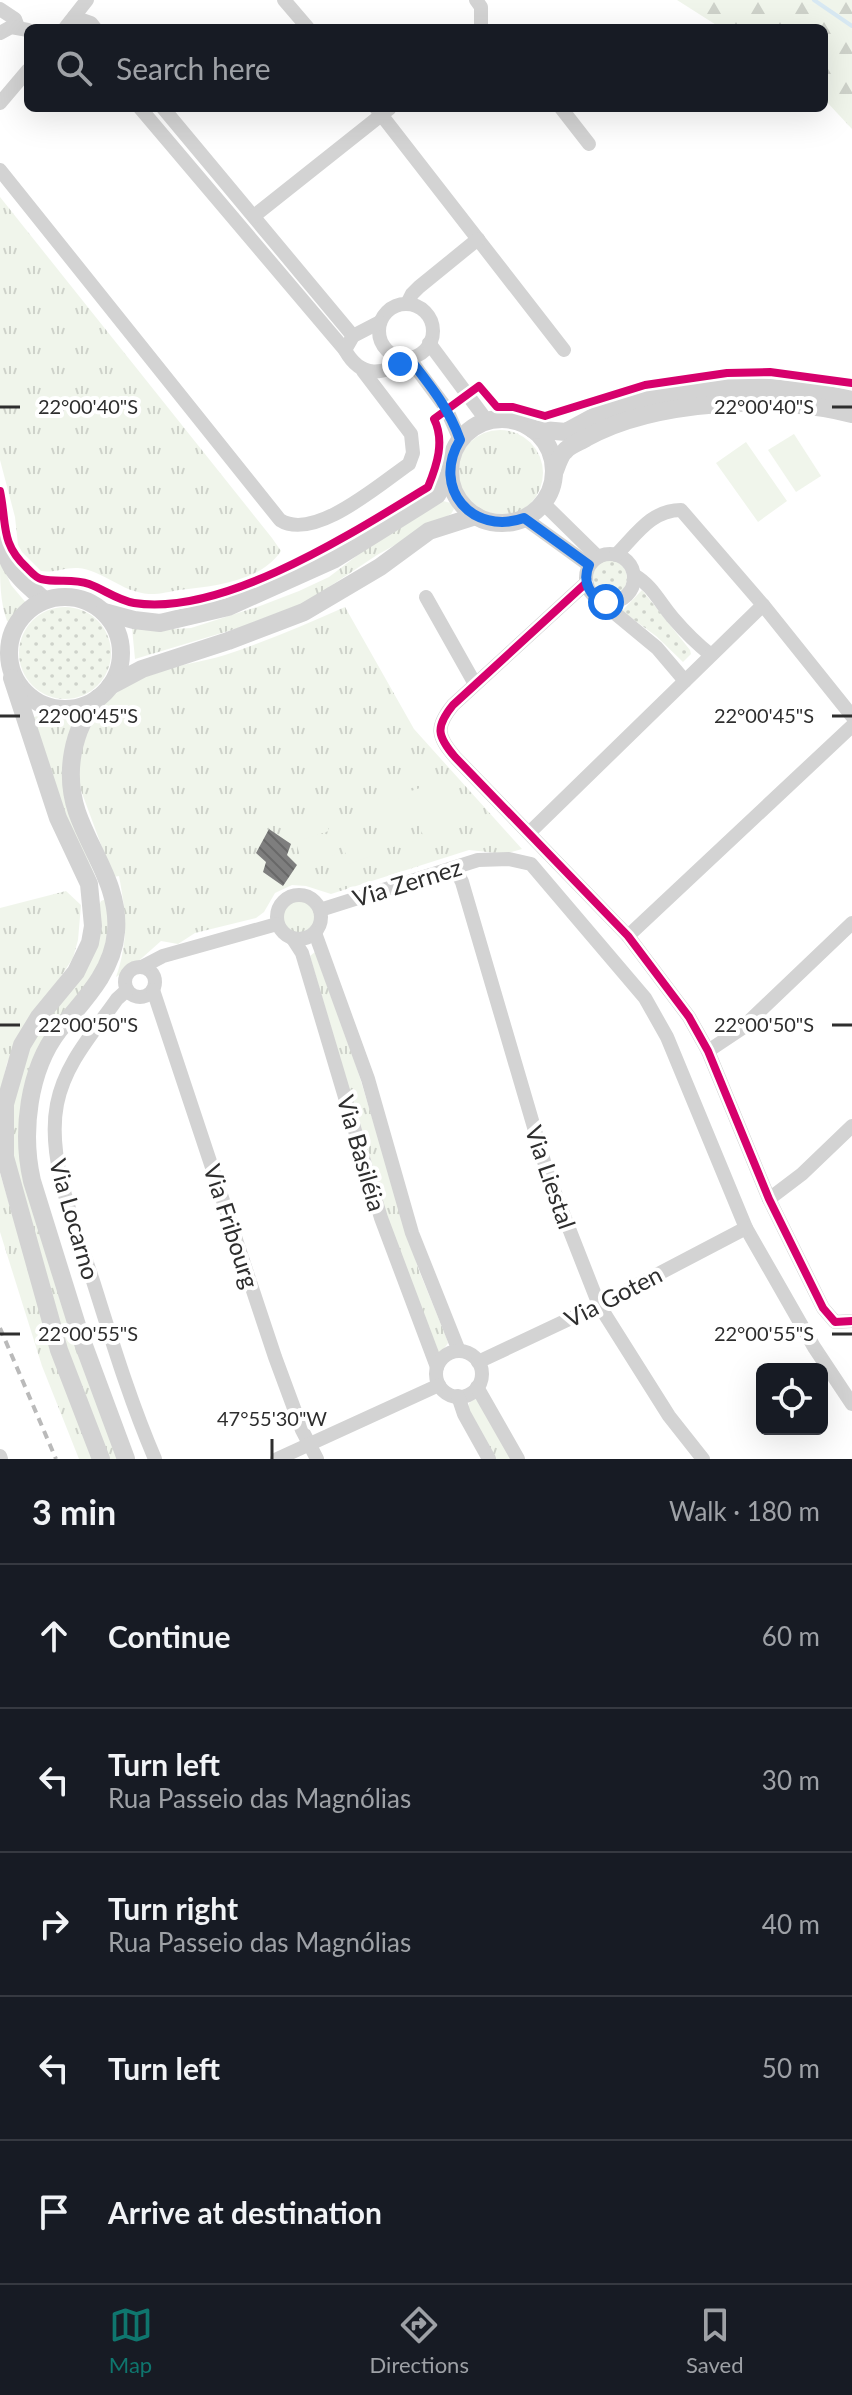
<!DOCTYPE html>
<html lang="en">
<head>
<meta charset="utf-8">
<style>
  body { margin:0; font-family:Lato,sans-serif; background:#20242c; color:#f1f3f6 }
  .controls { position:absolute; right:24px; bottom:24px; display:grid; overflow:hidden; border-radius:12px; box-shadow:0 8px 32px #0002 }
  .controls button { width:72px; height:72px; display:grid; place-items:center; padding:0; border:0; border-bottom:2px solid #363941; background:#171b24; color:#f1f3f6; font:40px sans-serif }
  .stop { position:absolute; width:24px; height:24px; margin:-18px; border:6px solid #1a73e8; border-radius:50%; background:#fff }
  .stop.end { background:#1a73e8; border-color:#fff; box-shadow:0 2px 8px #0008 }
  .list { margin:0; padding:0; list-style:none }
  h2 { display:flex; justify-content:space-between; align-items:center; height:104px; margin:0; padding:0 32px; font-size:34px }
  h2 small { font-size:26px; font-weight:400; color:#9ea1a6 }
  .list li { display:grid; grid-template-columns:52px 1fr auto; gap:24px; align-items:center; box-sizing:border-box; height:144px; padding:0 32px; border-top:2px solid #363941 }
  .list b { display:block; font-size:30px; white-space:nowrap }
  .list p { margin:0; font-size:26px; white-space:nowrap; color:#9ea1a6 }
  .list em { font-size:26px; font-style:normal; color:#9ea1a6 }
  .icon { flex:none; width:44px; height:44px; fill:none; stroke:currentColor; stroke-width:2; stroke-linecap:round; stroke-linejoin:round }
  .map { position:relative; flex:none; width:852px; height:1459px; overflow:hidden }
  .search { position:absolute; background:#171b24; box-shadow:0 8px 32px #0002; left:24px; right:24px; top:24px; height:88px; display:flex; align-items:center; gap:20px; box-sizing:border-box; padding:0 28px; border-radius:12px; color:#9ea1a6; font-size:30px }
  .sheet { height:824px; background:#171b24 }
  nav { display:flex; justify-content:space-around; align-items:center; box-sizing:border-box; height:112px; border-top:2px solid #363941; background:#171b24; font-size:22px; color:#9ea1a6 }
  nav a { display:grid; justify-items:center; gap:4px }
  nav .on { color:#0f766e }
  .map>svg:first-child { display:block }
  .grass { fill:url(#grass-tufts) }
  .forest { fill:url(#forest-firs) }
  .garden { fill:url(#garden-dots) }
  .pitch { fill:#f0f5eb }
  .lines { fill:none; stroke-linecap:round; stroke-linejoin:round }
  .stream { stroke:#d7e8f2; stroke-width:4 }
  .building { fill:url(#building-back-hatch) }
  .minor { stroke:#d3d3d3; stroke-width:14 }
  .tertiary { stroke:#d3d3d3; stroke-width:18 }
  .rail { stroke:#bababa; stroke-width:4; stroke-dasharray:8 6; stroke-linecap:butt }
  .cycleway-casing { stroke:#fff; stroke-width:13 }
  .cycleway { stroke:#d6006c; stroke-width:8 }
  .route { stroke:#1a73e8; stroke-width:10 }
  .ticks { fill:none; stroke:#2e2e2e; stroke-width:3 }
  .labels { text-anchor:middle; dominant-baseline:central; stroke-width:8; stroke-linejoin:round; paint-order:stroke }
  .street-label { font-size:24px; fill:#2e2e2e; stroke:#fff }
  .ticks-label { font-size:20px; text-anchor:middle; fill:#2e2e2e; stroke:#fff; stroke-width:8; stroke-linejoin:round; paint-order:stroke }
</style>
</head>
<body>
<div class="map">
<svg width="852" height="1459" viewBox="0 0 852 1459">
  <defs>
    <pattern id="grass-tufts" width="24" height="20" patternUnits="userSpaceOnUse" patternTransform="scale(2)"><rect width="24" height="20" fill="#f0f5eb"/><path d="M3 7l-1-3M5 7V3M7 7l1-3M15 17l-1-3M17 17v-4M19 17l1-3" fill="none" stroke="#ced2ca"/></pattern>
    <pattern id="forest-firs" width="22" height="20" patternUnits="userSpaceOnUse" patternTransform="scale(2)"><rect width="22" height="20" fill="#f0f5eb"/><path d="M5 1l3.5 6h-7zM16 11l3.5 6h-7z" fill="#ced2ca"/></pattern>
    <pattern id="garden-dots" width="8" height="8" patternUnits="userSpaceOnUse" patternTransform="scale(2)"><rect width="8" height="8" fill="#f0f5eb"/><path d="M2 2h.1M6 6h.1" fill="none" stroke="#ced2ca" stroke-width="1.8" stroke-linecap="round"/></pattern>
    <pattern id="building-back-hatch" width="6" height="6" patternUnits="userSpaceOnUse" patternTransform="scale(2)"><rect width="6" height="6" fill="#7e7e7e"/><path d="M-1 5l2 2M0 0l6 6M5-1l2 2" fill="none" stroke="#686868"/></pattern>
  </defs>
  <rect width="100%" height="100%" fill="#fff"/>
  <g class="grass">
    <path d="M 0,197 L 272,538 L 281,551 C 260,582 214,586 179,590 C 168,592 153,596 142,593 C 119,589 101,570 78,568 C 66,567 54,573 41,571 L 22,552 L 18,545 L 15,517 L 0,460 Z"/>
    <circle cx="500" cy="473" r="43"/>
    <polygon points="443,501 451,503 454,509 451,514 377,555 302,605 255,623 135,659 132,628 158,630 191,628 260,606 299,591 329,577 384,535"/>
    <path d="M 0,559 L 11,585 L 27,604 L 12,623 L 7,621 C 0,602 0,580 0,559 Z"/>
    <path d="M 345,607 L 414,729 L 522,849 L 505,854 L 469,850 L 331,894 L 306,886 L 292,885 L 275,893 L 264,912 L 256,918 L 195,933 L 178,944 L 161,941 L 133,966 L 116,977 C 129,940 126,913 119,876 L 113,877 L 79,785 C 74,733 100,695 148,675 C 172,665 200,663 225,655 C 266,641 305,625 345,607 Z"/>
    <polygon points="41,715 75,719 69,814 96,878 68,829 34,717"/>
    <polygon points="66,891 81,905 78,940 73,958 16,1045 7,1063 0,1094 0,908"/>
    <circle cx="298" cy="917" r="18"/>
    <polygon points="106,899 109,934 101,962 37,1056 28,1187 120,1459 108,1459 65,1347 18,1196 9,1128 20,1068 101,901"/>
    <polygon points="315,952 356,1065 418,1268 447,1339 448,1343 439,1356 387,1219 310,956"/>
    <polygon points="0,1173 52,1350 94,1459 79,1459 42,1366 0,1232"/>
    <polygon points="475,1399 478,1400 512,1459 495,1459 468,1409 469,1403"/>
  </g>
  <polygon class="forest" points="677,0 852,0 852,129 824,99 824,28 721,28"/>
  <g class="garden">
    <circle cx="609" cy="578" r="18"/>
    <polygon points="642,590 690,650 691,654 683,662 656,636 622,611"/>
    <circle cx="65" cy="653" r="46"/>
  </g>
  <g class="pitch">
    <polygon points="794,434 821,476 796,492 768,450"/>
    <polygon points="746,442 787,501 758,522 716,463"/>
    <polygon points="441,781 461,839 428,850 408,792"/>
    <polygon points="400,798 413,841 390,848 377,805"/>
    <polygon points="357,812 371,856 349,864 334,819"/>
    <polygon points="323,813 329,831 295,842 289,823"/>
    <polygon points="330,835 337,854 303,865 297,846"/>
  </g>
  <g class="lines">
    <polyline class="stream" points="814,0 852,26"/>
  </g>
  <polygon class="building" points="269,829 291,844 287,855 297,865 283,886 263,872 266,862 256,853"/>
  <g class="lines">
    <g class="minor">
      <polyline points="284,0 308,28"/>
      <polyline points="476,0 481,7 481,28"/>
      <polyline points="0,9 15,19 18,27"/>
      <polyline points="74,17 91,23 95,28"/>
      <polyline points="65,28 87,0"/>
      <polyline points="0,33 11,27 28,30"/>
      <polyline points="0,103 28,70"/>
      <polyline points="140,108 345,350"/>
      <polyline points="163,108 353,336"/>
      <polyline points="376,108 564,350"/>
      <polyline points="561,108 589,144"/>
      <path d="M 0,170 L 280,520 C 314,542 380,484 409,464 L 413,453 L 411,434 L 363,371"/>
      <polyline points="254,216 390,108"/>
      <polyline points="407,304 412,294 419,287 478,239"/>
      <circle cx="406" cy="331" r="27"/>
      <path d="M 380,322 L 353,336 L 345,350 C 361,379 384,376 408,357 L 446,408 L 460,440"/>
      <polyline points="429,343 487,421"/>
      <polyline points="543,503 598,557"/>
      <polyline points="524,518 589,565"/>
      <circle cx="610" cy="578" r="24"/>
      <path d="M 616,555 C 636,535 651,510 681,510 L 763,605 L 852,716"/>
      <path d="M 634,575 C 653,586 659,602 673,618 C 685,632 697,644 711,655"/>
      <path d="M 586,583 L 453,705 C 435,727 437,736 455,757 L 628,936 L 689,1017 L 708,1051 L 769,1199 L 823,1308 L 835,1322 L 852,1321"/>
      <polyline points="426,597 475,684"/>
      <polyline points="599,600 657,648 685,681"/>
      <polyline points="529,833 763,605"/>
      <polyline points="455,868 462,882 548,1175 599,1305 669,1416 703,1459"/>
      <circle cx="299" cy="917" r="22"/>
      <polyline points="320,910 478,860 509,859 531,864 645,998 667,1037 746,1228 814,1347 852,1404"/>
      <polyline points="315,933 368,1079 412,1233 459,1351"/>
      <polyline points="628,936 852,726"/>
      <polyline points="293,939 302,953 381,1218 437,1367"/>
      <circle cx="140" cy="982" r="15"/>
      <polyline points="142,967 163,956 277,924"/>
      <path d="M 127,990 L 117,999 C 94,1032 65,1063 57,1104 C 46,1160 76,1228 93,1281 C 112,1341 130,1401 155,1459"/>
      <polyline points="153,990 275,1357 302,1430 317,1459"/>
      <polyline points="708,1051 741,1029 852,923"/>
      <polyline points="769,1199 802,1174 852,1126"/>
      <circle cx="459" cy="1374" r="23"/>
      <polyline points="478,1362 599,1305 746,1228"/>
      <polyline points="477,1387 518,1459"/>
      <polyline points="458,1396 464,1414 489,1459"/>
      <polyline points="0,1456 1,1459"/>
      <polyline points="277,1459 439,1385"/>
    </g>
    <g class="tertiary">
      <circle cx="502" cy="471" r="52"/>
      <polyline points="532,429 566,432 603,412 646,400 718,388 748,386 814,392 852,400"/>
      <path d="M 554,473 C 557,466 560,455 565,451 C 570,445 580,442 586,438 C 654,400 777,394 852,414"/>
      <path d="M 0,523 C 5,567 12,571 44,600"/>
      <circle cx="65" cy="653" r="56"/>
      <polyline points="104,612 134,620 160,623 228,607 335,559 437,495 450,473"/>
      <polyline points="12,678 58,818 89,884 93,926 90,943 76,972 39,1017 22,1045 5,1104 5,1157 59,1350 101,1459"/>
      <polyline points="110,686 142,669 228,641 304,612 380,567 429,531 476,516"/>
      <path d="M 98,698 C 72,730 64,773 77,812 C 91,853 120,887 116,932 C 113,972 83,1001 59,1030 C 28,1070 21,1133 32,1181 L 80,1335 L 126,1459"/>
    </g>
    <polyline class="rail" points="0,1328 56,1459"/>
    <g class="cycleway-casing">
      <g id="cycleway">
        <path d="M 0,491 C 7,524 0,543 27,568 C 31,572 36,578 41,579 C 57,583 73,578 89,584 C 105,590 117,600 134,603 C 223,617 354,532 428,487 C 437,465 445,441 434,419 L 479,386 L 497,407 L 513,407 L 545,416 L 645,385 L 727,373 L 770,372 L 852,383"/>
        <path d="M 586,583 L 453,705 C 435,727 437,736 455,757 L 628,936 L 689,1017 L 708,1051 L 769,1199 L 823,1308 L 835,1322 L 852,1321"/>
      </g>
    </g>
    <use href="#cycleway" class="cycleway"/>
  </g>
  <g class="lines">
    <path class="route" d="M 400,364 L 408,357 C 429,384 449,408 460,440 C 431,488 472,536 524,518 L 589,565 C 582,581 589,597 606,602"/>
  </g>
  <path class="ticks" d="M 0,407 L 20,407M 832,407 L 852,407M 0,716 L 20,716M 832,716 L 852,716M 0,1025 L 20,1025M 832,1025 L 852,1025M 0,1334 L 20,1334M 832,1334 L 852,1334M 272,1439 L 272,1459"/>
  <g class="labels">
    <g class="street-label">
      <text transform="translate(407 882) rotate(-17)">Via Zernez</text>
      <text transform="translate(362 1153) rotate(74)">Via Basiléia</text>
      <text transform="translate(551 1177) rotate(71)">Via Liestal</text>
      <text transform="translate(75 1219) rotate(74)">Via Locarno</text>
      <text transform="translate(232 1226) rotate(72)">Via Fribourg</text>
      <text transform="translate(613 1296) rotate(-27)">Via Goten</text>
    </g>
  </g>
  <g class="ticks-label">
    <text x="88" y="414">22°00'40"S</text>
    <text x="764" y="414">22°00'40"S</text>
    <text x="88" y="723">22°00'45"S</text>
    <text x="764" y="723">22°00'45"S</text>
    <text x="88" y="1032">22°00'50"S</text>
    <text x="764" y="1032">22°00'50"S</text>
    <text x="88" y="1341">22°00'55"S</text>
    <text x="764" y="1341">22°00'55"S</text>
    <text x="272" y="1426">47°55'30"W</text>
  </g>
</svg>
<div class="controls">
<button><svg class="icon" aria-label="locate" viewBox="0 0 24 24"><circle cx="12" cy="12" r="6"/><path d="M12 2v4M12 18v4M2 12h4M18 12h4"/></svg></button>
</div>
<div class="stop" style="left:606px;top:602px"></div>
<div class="stop end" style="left:400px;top:364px"></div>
<div class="search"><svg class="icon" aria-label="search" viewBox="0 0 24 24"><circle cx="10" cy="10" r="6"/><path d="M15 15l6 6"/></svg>Search here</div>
</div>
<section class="sheet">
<h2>3 min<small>Walk · 180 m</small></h2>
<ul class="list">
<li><svg class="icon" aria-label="ahead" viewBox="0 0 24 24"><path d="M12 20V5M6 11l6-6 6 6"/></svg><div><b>Continue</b></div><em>60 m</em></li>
<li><svg class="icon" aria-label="left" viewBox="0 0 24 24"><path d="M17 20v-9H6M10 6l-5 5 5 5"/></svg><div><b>Turn left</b><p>Rua Passeio das Magnólias</p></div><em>30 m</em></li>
<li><svg class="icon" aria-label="right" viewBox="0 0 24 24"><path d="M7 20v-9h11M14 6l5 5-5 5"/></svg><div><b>Turn right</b><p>Rua Passeio das Magnólias</p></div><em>40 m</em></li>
<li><svg class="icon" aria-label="left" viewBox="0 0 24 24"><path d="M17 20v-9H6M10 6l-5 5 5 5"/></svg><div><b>Turn left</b></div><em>50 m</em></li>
<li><svg class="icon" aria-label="arrive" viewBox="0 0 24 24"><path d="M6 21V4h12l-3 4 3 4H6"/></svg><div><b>Arrive at destination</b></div></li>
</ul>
</section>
<nav>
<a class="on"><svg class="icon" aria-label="map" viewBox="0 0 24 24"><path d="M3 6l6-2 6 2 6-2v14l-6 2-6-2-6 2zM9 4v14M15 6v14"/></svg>Map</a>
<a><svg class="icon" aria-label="directions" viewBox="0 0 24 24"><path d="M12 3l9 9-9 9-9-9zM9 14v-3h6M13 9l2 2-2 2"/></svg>Directions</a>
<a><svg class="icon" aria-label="saved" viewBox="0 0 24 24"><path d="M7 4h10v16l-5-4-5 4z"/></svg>Saved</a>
</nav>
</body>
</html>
